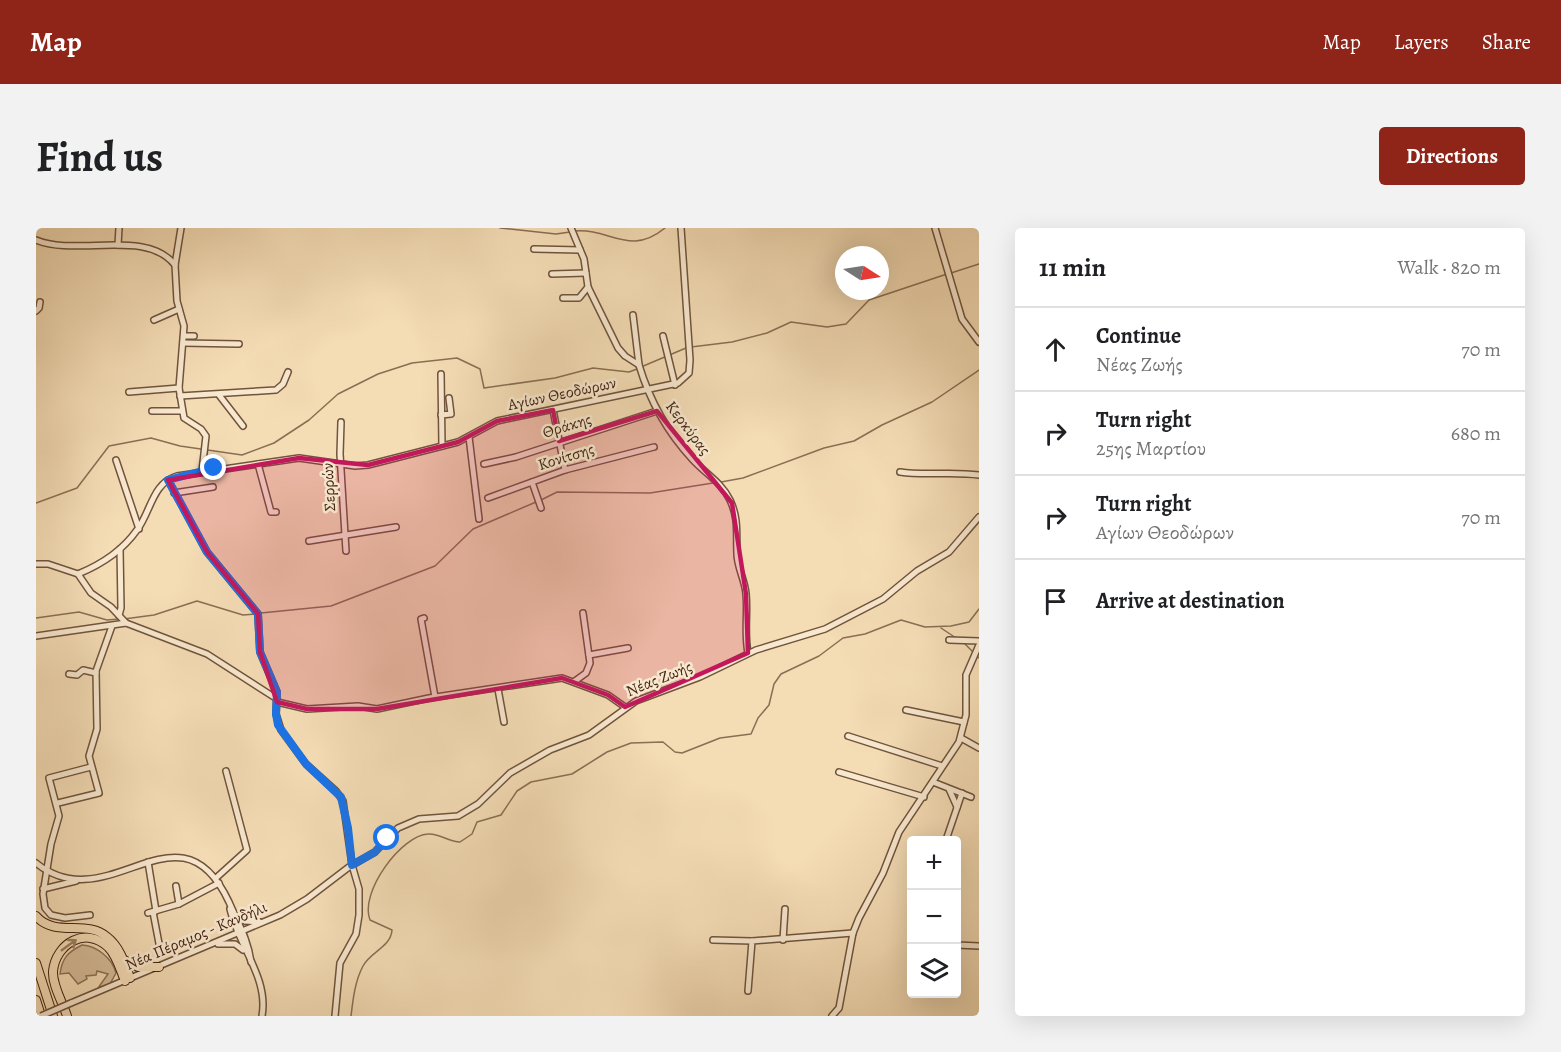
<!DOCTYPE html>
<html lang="en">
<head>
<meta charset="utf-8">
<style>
  body { margin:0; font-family:Alegreya,serif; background:#f2f2f2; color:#202124 }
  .controls { position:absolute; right:18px; bottom:18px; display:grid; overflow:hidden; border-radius:6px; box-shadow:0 6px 24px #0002 }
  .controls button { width:54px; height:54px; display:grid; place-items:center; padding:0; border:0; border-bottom:2px solid #e0e0e0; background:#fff; color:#202124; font:30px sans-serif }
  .compass { position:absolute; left:799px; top:18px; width:54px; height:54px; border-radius:50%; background:#fff; box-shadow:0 6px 24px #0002; rotate:102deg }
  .stop { position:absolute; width:18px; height:18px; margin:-14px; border:4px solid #1a73e8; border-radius:50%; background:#fff }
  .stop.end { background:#1a73e8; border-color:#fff; box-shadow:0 2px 6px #0008 }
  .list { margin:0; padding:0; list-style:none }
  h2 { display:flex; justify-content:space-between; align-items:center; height:78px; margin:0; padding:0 24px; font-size:26px }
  h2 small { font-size:20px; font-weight:400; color:#757577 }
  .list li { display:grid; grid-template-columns:39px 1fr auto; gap:18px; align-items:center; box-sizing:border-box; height:84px; padding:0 24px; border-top:2px solid #e0e0e0 }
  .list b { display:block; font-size:22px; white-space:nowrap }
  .list p { margin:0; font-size:20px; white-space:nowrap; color:#757577 }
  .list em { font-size:20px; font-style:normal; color:#757577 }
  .icon { flex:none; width:33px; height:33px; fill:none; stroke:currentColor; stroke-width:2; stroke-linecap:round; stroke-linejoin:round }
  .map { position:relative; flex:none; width:943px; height:788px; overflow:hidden; border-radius:6px }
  header { display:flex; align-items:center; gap:36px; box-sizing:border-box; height:84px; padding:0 30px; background:#8f2418; color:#fff }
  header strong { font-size:28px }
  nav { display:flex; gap:33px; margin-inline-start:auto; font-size:21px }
  .intro { display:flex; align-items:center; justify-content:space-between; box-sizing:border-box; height:144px; padding:0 36px }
  h1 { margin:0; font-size:42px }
  .button { padding:15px 27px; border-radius:6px; background:#8f2418; color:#fff; font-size:21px; font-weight:700 }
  main { display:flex; gap:36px; padding:0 36px }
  aside { flex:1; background:#fff; border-radius:6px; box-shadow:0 6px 24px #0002 }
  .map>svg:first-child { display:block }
  .green { fill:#d6bd9a; stroke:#8d7257; stroke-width:1.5 }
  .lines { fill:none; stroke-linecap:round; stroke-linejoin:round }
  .stream { stroke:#8a6e54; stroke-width:1.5 }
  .minor-casing { stroke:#70543c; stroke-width:8 }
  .highway-casing { stroke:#442614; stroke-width:10 }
  .minor { stroke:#f8e8cf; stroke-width:5 }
  .highway { stroke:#f4dcb5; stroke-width:8 }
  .minor-bridge-casing { stroke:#70543c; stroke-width:8; stroke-linecap:butt }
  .minor-bridge { stroke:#f8e8cf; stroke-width:5 }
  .oneway { stroke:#9c8164 }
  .route { stroke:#1a73e8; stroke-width:8 }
  .marked { fill:#c2185b; fill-opacity:0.2; stroke:#c2185b; stroke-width:4.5; stroke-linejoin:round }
  .labels { text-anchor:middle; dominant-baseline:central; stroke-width:5; stroke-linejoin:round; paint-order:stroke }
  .street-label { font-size:16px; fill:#442614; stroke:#f8e8cf }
</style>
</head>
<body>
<header>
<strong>Map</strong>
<nav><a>Map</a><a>Layers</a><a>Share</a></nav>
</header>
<div class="intro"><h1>Find us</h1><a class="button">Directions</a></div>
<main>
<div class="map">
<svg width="943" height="788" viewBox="0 0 943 788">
  <rect width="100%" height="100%" fill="#f4dcb5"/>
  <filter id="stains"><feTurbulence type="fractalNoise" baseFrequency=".00333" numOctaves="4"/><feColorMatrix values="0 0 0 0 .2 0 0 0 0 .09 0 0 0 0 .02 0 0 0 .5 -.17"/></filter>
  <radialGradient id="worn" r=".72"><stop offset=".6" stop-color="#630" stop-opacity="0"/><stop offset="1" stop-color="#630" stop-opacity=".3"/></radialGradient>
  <path class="green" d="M 46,717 C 61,718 76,730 80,745 L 74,756 L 62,760 L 72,746 L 61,743 L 60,747 L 50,748 L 51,751 L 42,756 L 33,745 L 24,746 C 26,730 32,724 46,717 Z"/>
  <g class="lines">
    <g class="stream">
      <polyline points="464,0 520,6 534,4"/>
      <path d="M 539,3 C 574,0 594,29 629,0"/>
      <polyline points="915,45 943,36"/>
      <polyline points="655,119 696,114 731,105 755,94 791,99 810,96 833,72 911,46"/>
      <polyline points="605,139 650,120"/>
      <polyline points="685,254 707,250 788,220 818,213 846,197 896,174 943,142"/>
      <polyline points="505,272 521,264 614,265 677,255"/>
      <polyline points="0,275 41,260 73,218 115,210 144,218 206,227 238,215 273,192 302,166 342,146 376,135 421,130 444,141 448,160 519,150 557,140 593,144 601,141"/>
      <polyline points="225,385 295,378 399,338 437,301 500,274"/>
      <polyline points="0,390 43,384 71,392 83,391"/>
      <polyline points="88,391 118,387 161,373 207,387 220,386"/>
      <polyline points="905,400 920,410"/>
      <polyline points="927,414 943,430"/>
      <path d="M 315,788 C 317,771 319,753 327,738 C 334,724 355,719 356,702 L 334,692 C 323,664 366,607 392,606 C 403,605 413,614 424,614 L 436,606 L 441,594 L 465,587 L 481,563 L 495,554 L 536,546 L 571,524 L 595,515 L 627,514 L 639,524 L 646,525 L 684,510 L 715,506 L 722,490 L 733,477 L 738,456 L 745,446 L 783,428 L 807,410 L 829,406 L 865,392 L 889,399 L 915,398 L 933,394 L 943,381"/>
    </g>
    <g class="minor-casing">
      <g id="minor">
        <polyline points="145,0 139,37 141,73 148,98 143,160 148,190 165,201 170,208 166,243"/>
        <path d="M 535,0 L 548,31 L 552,59 L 582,120 L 589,128 L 603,137 C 614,174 631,204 657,232 C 669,245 686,255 694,272 C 703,291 700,306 701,326 C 701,339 709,352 710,366 C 712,386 708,404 712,425"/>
        <polyline points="899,0 926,91 943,114"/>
        <path d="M 0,12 C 40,29 110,0 139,37"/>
        <polyline points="82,17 83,0"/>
        <polyline points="498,21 544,22"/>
        <polyline points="516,46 550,45"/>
        <polyline points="527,70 543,70 552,59"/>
        <polyline points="0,83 3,80 4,74"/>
        <polyline points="597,87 603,137"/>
        <polyline points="118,92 143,81"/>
        <polyline points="148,108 158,108"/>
        <polyline points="627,108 639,157"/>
        <polyline points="147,115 203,116"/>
        <polyline points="405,146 406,218"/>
        <polyline points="93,164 143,160"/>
        <polyline points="183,167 207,198"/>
        <polyline points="144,168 240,162 247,156 252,144"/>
        <polyline points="517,182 529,242"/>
        <polyline points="116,183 146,183"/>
        <polyline points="405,187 415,186 413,170"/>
        <polyline points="305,194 304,226 310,323"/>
        <polyline points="433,209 443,291"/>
        <polyline points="80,232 103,301"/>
        <polyline points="222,236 235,284 240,284"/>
        <polyline points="448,236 480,229 621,183"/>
        <path d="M 864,244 C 890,248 916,243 943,247"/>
        <polyline points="132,252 171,324 222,386 224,424 241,464 240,486 245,502 270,536 300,563 307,573 316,637 323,661 323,687 320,706 304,735 299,788"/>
        <polyline points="496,254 505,280"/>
        <polyline points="138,265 177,259"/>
        <polyline points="452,270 529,242 618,219"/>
        <polyline points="273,313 360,299"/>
        <path d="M 0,336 L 12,336 L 42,346 C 64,337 87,322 101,302 C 115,284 116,255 141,248 L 263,230 L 319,238 L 332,237 L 422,214 L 461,193 L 642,155 L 653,145 L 654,132 L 645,0"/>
        <polyline points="42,346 55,365 75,379 90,395 171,426 241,471"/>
        <polyline points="83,387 85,380 84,321"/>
        <polyline points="388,390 385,391 399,469"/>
        <polyline points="0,408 90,395"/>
        <polyline points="913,412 943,413"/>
        <polyline points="553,427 592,420"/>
        <polyline points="33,446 41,447 47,442 60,445"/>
        <polyline points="539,453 550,445 554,435 547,385"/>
        <polyline points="462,461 468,494"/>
        <polyline points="241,474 271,481 322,478 341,481 393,470 526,450 572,467 589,479"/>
        <polyline points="870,482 928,494"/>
        <polyline points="812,508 906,538"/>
        <polyline points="925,510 943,520"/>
        <polyline points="803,544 888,569"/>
        <polyline points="897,554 935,569"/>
        <polyline points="913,561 921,579"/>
        <polyline points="22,575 63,565 53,528 61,501 60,443 76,398"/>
        <polyline points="910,612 926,565"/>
        <polyline points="112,634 120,683"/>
        <path d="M 0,635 C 73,694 143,567 193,674 C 202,695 212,711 215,734"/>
        <polyline points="180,650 211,622 190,543"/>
        <polyline points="140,658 143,676"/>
        <polyline points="7,661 40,653"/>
        <path d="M 194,681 C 202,717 233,750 226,788"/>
        <polyline points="117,684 125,726"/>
        <polyline points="112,685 143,676 183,655"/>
        <polyline points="54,687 29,690 15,687 9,680 7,666 15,616 23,588 13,550 55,539"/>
        <polyline points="202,689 209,693 224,694"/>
        <polyline points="677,712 716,713"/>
        <polyline points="747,712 749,681"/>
        <polyline points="182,716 199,716 207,722"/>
        <polyline points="921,717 943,718"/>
        <polyline points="712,763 716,713 817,705"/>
        <polyline points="35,775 244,687 271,671 313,639 339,624 362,600 383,591 422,588 442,576 474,545 514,522 553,507 600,473 664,449 720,422 789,401 847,371 881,343 913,324 943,289"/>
        <polyline points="796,788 803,780 817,705 823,690 847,645 863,604 923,514 930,487 930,447 943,417"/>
      </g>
    </g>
    <g class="highway-casing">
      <g id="highway">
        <path d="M 0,688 C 19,710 51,691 71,709 C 84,719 89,736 94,750"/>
        <polyline points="88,732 102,739 123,739"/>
        <polyline points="0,735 17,788"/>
        <polyline points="0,772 5,788"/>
        <path d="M 31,788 C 27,775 16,757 17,743 C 20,715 50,698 72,719 C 81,728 84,741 89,753"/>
      </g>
    </g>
    <use href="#minor" class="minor"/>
    <use href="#highway" class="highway"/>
    <g class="minor-bridge-casing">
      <polyline id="minor-bridge" points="5,788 35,775"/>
    </g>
    <use href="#minor-bridge" class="minor-bridge"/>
  </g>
  <defs><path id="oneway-shaft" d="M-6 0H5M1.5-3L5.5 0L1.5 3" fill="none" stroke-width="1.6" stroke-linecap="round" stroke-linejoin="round" transform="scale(1.5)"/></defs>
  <use class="oneway" href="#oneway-shaft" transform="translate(33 717) rotate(-36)"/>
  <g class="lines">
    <polyline class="route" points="178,240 132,252 171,324 222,386 224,424 241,464 240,486 242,497 270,536 305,569 312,600 316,637 339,624 351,610"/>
  </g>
  <path class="marked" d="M 517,182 L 523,213 L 621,183 L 696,275 L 710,366 L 712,425 L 589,479 L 572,467 L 526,450 L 341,481 L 271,481 L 241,474 L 224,424 L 222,386 L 171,324 L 132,252 L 263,230 L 332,237 L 422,214 L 461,193 Z"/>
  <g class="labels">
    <g class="street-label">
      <text transform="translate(526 166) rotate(-12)">Αγίων Θεοδώρων</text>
      <text transform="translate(531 198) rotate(-17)">Θράκης</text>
      <text transform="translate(652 200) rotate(53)">Κερκύρας</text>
      <text transform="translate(530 229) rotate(-17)">Κονίτσης</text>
      <text transform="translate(293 259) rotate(-93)">Σερρών</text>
      <text transform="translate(623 451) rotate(-22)">Νέας Ζωής</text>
      <text transform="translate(160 708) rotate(-23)">Νέα Πέραμος - Κανδήλι</text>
    </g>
  </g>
  <rect width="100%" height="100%" filter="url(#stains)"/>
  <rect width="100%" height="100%" fill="url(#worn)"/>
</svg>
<div class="controls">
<button>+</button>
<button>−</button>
<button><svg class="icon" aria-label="layers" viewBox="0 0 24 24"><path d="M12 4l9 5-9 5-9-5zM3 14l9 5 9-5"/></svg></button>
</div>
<svg class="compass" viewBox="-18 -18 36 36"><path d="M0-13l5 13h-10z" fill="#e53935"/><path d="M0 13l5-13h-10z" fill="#757577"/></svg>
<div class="stop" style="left:351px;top:610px"></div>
<div class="stop end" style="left:178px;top:240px"></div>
</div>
<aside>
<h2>11 min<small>Walk · 820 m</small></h2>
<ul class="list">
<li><svg class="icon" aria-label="ahead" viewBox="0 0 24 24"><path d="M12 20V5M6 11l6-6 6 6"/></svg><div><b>Continue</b><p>Νέας Ζωής</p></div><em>70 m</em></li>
<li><svg class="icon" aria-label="right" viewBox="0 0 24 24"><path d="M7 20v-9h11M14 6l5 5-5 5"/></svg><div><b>Turn right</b><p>25ης Μαρτίου</p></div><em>680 m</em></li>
<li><svg class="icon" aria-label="right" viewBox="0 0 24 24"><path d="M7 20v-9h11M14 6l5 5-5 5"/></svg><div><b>Turn right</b><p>Αγίων Θεοδώρων</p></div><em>70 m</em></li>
<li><svg class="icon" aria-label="arrive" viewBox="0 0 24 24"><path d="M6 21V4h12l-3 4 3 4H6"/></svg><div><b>Arrive at destination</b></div></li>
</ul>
</aside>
</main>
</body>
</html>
